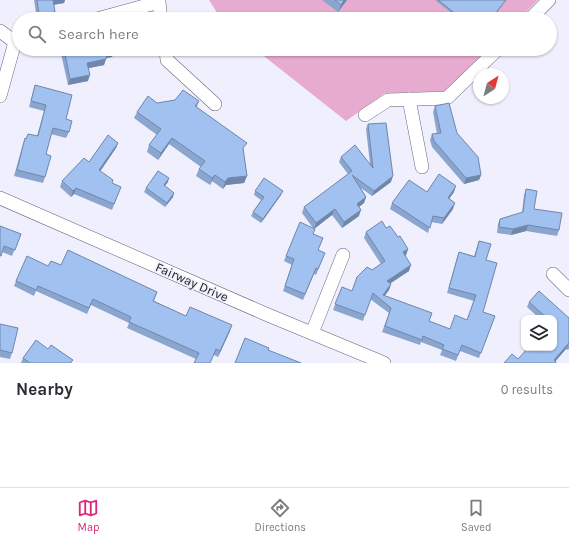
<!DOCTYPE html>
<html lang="en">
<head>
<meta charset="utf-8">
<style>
  body { margin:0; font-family:Karla,sans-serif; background:#f2f2f3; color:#2b2b33 }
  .controls { position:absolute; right:12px; bottom:12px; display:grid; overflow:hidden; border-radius:8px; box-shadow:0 1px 3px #0004 }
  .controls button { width:36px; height:36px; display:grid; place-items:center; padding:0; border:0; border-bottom:1px solid #e1e1e2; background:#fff; color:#2b2b33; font:20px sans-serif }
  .compass { position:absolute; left:473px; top:68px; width:36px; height:36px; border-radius:50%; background:#fff; box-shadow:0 1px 3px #0004; rotate:36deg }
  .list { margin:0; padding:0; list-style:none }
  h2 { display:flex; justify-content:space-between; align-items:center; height:52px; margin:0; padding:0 16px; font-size:17px }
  h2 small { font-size:13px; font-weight:400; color:#7c7c81 }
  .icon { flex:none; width:22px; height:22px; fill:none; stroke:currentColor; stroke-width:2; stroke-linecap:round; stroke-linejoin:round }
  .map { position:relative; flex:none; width:569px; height:363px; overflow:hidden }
  .search { position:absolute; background:#fff; box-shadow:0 1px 3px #0004; left:12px; right:12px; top:12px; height:44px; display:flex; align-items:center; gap:10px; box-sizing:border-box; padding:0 14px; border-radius:22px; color:#7c7c81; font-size:15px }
  .sheet { height:124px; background:#fff }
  nav { display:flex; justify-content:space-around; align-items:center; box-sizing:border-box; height:56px; border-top:1px solid #e1e1e2; background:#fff; font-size:11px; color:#7c7c81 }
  nav a { display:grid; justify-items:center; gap:2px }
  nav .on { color:#db2777 }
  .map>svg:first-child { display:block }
  .green { fill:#e7abcf }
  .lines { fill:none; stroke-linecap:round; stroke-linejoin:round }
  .minor-casing { stroke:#646477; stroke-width:14 }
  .minor { stroke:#fff; stroke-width:13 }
  .wall { fill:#8aa6cf }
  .shaded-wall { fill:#7187a9 }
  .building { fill:#a1c1f1; stroke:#7187a9 }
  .labels { text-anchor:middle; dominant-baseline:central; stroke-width:3; stroke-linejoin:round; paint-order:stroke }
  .street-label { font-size:13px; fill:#22222a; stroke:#efeffd }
</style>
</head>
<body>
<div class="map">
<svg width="569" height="363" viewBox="0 0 569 363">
  <rect width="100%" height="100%" fill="#efeffd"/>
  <g class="green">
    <polygon points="209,0 538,0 519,19 221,19"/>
    <polygon points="255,49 488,49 446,91 385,93 346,121"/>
  </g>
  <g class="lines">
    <g class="minor-casing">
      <g id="minor">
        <polyline points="97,19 159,2 161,19"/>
        <polyline points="530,19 549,0"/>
        <polyline points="0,31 15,42"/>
        <polyline points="166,49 167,60 215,104"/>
        <polyline points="0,96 15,42"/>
        <polyline points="409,99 422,167"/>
        <polyline points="365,115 388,100 447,98 498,49"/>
        <polyline points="0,198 268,315 384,363"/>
        <polyline points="553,274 569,290"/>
        <polyline points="312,333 343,255"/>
      </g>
    </g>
    <use href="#minor" class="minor"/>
  </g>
  <g class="wall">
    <polygon points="34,0 65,0 64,3 54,5 55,12 53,17 44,19 37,19"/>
    <polygon points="322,0 347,0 338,12"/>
    <polygon points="435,0 506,0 492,19 459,19"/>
    <polygon points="60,49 114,49 114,51 112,57 106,58 104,65 88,68 88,81 68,85"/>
    <polygon points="35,85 66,119 69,132 66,138 51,134 46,154 45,177 43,183 14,176 23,144 25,138 26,139 28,134 37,136 44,111 29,107"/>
    <polygon points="199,101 197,107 244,150 243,150 247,176 244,183 226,185 223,189 212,181 210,185 196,176 199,169 201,167 169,144 158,160 147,152 149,145 157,135 134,118 137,112 157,103"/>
    <polygon points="435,106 457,133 481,175 479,180 464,184 432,147 430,140 432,134 437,134 433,112"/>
    <polygon points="368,124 391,182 372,196 361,188 366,197 364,203 359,207 359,216 342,228 332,215 314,229 313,234 318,250 325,253 316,275 314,274 303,300 283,291 292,265 284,261 286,256 313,228 302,213 304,207 348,174 339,162 341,157 370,164 366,129"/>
    <polygon points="118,143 116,148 100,171 112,183 119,192 112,210 74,194 71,197 60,187 62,181 89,162"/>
    <polygon points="168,182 165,186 173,197 165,207 144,192 146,188"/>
    <polygon points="526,189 534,209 559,230 557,236 526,231 511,235 497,233 498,224 500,219 522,213 524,195"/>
    <polygon points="255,191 281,195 261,223 251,216 253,212 261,200 254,195"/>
    <polygon points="427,192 454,192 449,199 453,209 442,224 431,222 428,233 390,209 392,203"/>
    <polygon points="0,226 21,234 12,256 2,252 0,258"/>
    <polygon points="386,228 398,237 408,249 406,255 405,256 409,271 390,283 391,284 389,290 384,296 429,321 450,329 467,320 474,301 447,293 457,258 459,252 474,256 479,241 486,260 483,312 495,316 479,358 460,351 456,361 440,355 442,350 421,342 420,345 382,332 389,313 370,299 363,321 333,310 342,287 352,291 372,270 381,264 364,238 366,232"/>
    <polygon points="61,265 157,292 154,301 186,316 230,331 218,357 214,355 196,359 127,328 129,323 91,305 87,314 36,291 34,296 14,286 16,281 48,266"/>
    <polygon points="529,302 569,318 569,349 568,350 566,349 555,361 554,318 539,318 527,307"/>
    <polygon points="0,324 12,353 10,359 0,357"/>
    <polygon points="48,349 73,360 71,363 21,363 23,358"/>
  </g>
  <g class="shaded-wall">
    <polygon points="53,0 65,0 64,3 51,5"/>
    <polygon points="344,0 347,0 338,12 341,5"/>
    <polygon points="506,0 492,19 491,19"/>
    <polygon points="55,12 53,17 44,19 38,19 39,14"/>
    <polygon points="114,51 112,57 105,58 108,53"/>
    <polygon points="106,59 104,65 85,69 87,63"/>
    <polygon points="90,75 88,81 68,85 70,79"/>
    <polygon points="172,138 169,144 158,160 161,153"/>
    <polygon points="118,143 116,148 97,176 99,170"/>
    <polygon points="215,175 210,185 212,178"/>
    <polygon points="481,175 479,180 464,184 466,178"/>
    <polygon points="247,176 244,183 226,185 223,189 225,182 228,178"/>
    <polygon points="393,176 391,182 372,196 374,191"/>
    <polygon points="169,178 168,182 162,189 164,185"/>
    <polygon points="456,186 454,192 446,203 448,198"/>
    <polygon points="76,188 74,194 71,197 73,191"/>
    <polygon points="283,191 281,195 261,223 263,219"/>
    <polygon points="174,193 173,197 165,207 167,203"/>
    <polygon points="366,197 364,203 355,210 357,204"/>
    <polygon points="455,203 453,209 442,224 444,218"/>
    <polygon points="335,209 332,215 314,229 316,223"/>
    <polygon points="361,210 359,216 342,228 344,222"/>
    <polygon points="528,225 526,231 511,235 513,229"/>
    <polygon points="408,249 406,255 401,258 403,252"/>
    <polygon points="411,265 409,271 385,287 387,281"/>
    <polygon points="391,284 389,290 381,301 383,295"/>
    <polygon points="232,325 230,331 218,357 220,351"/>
    <polygon points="569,343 566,349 554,363 554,360"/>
  </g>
  <g class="building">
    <polygon points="37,0 53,0 55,12 39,14"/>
    <polygon points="335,0 344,0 341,5"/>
    <polygon points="438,0 506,0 491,19 462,19"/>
    <polygon points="64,49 114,49 114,51 108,53 106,59 87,63 90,75 70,79"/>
    <polygon points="35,85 72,95 66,119 72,121 69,132 53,128 46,154 51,156 45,177 17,170 25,138 26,139 28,134 38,136 46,105 31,101"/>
    <polygon points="183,90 199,101 195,106 247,143 243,148 247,176 228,178 225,182 215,175 212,178 199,169 205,161 172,138 161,153 149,145 161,129 137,112 148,96 157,103 175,100"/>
    <polygon points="449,103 457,133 478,157 481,175 466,178 434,141 432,134 441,133 435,106"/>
    <polygon points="386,123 393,176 374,191 352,175 366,197 357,204 361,210 344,222 335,209 316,223 304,207 352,171 341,157 355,145 373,168 368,124"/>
    <polygon points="108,135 118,143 99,170 113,180 112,183 121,187 114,204 76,188 73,191 62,181 84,158 89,162"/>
    <polygon points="158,171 169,178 164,185 174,193 167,203 146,188"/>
    <polygon points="439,174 456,186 448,198 455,203 444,218 433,216 430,228 392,203 409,180 427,192"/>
    <polygon points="264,178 283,191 263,219 253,212 264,197 255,191"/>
    <polygon points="526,189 537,191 534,209 562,213 559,230 528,225 513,229 499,227 500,219 523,212"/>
    <polygon points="382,221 386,228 390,226 398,237 400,236 408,249 403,252 411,265 387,281 391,284 383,295 432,313 429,321 450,329 455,315 467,320 476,295 449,288 459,252 475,257 479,241 491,244 486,260 497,263 483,312 495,316 481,353 462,345 458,355 442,349 444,345 423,336 422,340 385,326 391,308 373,293 365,315 335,304 342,287 352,291 357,277 367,267 372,270 385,261 366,232"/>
    <polygon points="300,222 315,229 313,234 323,238 318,250 325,253 318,269 316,268 305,294 285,286 294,259 286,256"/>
    <polygon points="0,226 21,234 15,250 4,246 1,256 0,255"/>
    <polygon points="68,250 157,292 153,301 186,316 190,307 232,325 220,351 216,349 210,363 194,363 199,353 129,322 131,317 93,299 89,308 38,286 36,290 16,281 27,256 48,266 51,261 61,265"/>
    <polygon points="539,291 569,318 569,343 554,360 556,362 556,363 504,363 512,354 518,359 528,348 554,348 554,318 547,318 529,302"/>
    <polygon points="0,324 18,328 12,353 0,350"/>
    <polygon points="245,338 269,348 268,350 301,363 235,363"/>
    <polygon points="36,340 48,349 51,345 73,360 70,363 30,363 23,358"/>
  </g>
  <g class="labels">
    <g class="street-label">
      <text transform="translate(192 282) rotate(24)">Fairway Drive</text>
    </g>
  </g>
</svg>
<div class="controls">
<button><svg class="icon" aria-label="layers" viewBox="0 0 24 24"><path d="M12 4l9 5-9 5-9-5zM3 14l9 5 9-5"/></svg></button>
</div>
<svg class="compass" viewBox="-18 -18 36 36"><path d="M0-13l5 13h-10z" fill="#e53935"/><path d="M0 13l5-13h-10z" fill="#7c7c81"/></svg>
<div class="search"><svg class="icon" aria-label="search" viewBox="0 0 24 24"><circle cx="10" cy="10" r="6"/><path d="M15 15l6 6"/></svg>Search here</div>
</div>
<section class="sheet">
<h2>Nearby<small>0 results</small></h2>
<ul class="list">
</ul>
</section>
<nav>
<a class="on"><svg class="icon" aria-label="map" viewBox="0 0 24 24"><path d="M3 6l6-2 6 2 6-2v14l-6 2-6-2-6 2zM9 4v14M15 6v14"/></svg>Map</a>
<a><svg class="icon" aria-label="directions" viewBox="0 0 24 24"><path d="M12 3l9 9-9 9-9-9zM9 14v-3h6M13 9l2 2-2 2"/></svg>Directions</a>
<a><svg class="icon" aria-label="saved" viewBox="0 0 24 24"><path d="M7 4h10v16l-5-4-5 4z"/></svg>Saved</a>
</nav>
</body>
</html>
